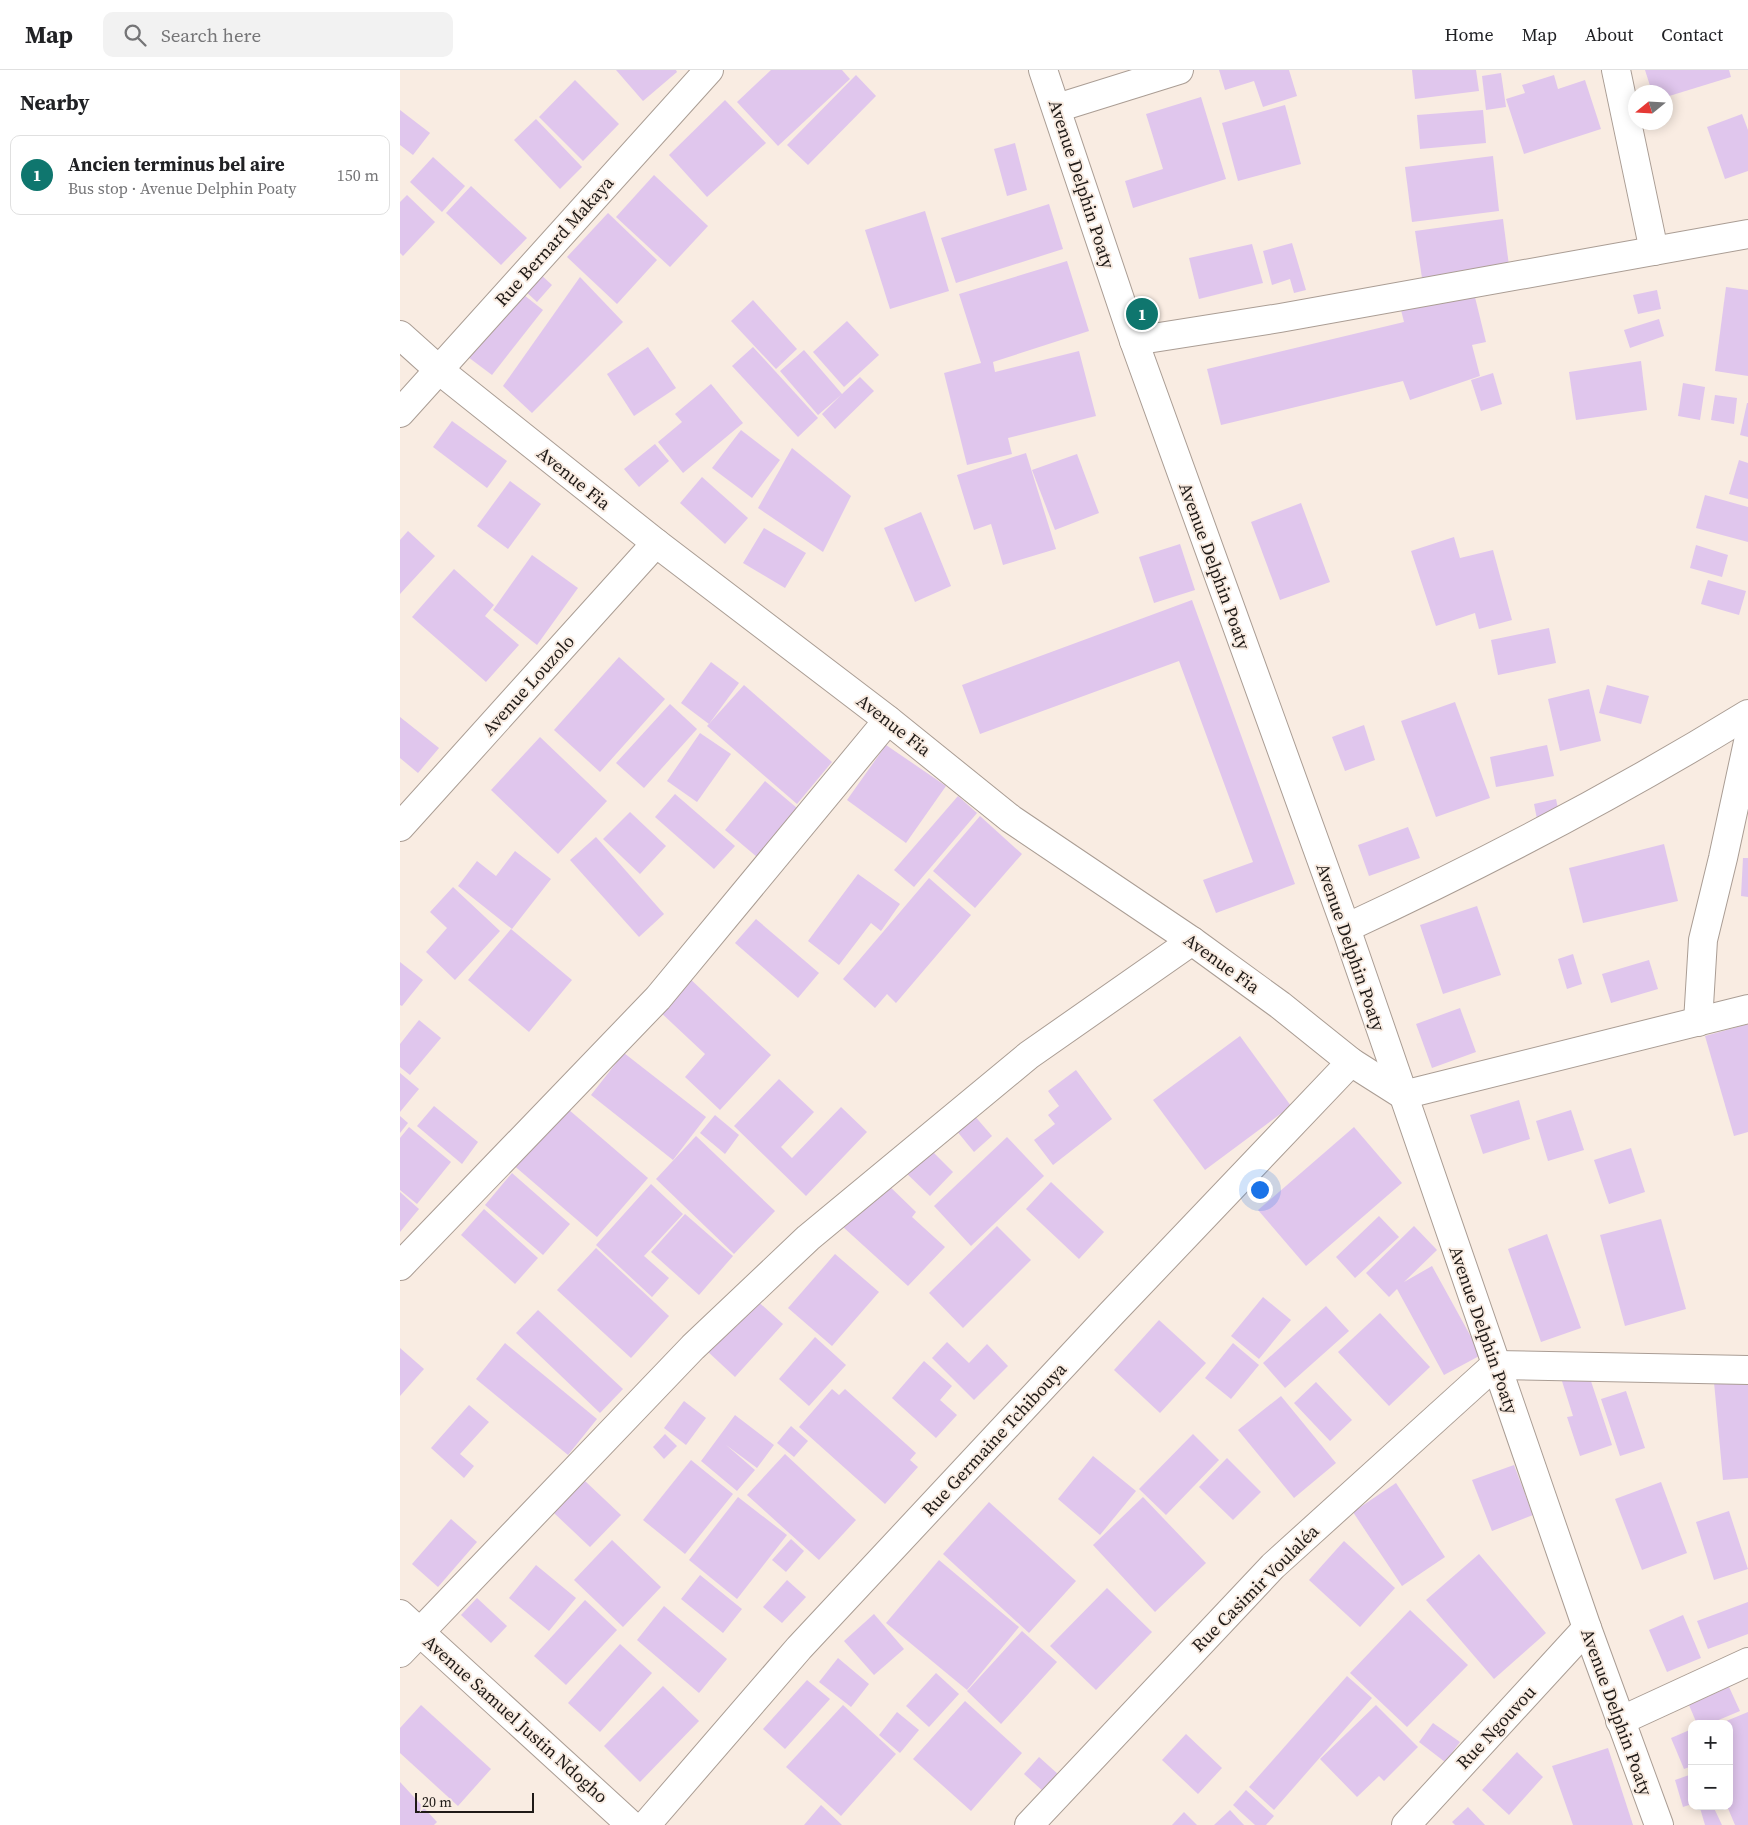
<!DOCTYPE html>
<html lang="en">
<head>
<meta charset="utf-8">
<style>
  body { margin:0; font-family:"Source Serif 4",serif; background:#f2f2f2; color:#202124 }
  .controls { position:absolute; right:15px; bottom:15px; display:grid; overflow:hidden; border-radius:10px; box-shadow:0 2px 12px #0003 }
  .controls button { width:45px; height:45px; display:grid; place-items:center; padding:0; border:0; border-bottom:1px solid #e0e0e0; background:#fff; color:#202124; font:25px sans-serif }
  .compass { position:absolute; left:1228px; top:15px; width:45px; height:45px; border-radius:50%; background:#fff; box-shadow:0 2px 12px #0003; rotate:252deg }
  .scale { position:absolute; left:15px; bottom:12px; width:119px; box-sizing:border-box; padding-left:5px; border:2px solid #1f1a17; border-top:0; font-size:14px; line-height:18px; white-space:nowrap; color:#1f1a17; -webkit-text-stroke:4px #f9ece2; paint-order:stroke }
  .you { position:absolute; left:859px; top:1119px; width:18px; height:18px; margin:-12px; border:4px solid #fff; border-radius:50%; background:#1a73e8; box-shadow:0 0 0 8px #1a73e833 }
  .badge { display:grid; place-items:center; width:32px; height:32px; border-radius:50%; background:#0f766e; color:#fff; font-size:16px; font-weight:700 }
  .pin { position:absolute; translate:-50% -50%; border:2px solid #fff; box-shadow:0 1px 5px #0006 }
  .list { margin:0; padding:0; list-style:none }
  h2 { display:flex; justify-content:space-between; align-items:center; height:65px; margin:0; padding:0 20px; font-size:21px }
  h2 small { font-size:16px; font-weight:400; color:#757577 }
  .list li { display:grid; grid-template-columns:32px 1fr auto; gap:15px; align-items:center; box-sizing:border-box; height:80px; margin:0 10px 10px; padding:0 10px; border:1px solid #e0e0e0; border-radius:10px }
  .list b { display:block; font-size:19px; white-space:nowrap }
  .list p { margin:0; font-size:16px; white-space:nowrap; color:#757577 }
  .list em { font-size:16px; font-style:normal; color:#757577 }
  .icon { flex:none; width:28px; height:28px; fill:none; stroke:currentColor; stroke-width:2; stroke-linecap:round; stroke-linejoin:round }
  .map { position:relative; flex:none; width:1348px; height:1755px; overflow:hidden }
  header { display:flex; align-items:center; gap:30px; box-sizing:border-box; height:70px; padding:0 25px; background:#fff; border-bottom:1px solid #e0e0e0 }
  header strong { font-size:24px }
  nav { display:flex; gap:28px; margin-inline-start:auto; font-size:18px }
  .search { width:350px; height:45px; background:#f2f2f2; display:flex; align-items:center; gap:12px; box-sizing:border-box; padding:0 18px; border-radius:10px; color:#757577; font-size:19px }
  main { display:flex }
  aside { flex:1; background:#fff }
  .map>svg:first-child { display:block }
  .building { fill:#e0c6ed }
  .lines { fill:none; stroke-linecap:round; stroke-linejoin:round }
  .minor-casing { stroke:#aa9d94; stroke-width:30 }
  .minor { stroke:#fff; stroke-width:28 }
  .labels { text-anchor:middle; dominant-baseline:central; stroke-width:4; stroke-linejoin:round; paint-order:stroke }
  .street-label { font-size:18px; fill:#1f1a17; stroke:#f9ece2 }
</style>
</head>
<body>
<header>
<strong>Map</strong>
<div class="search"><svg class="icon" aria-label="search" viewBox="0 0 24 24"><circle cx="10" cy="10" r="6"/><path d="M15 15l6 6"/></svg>Search here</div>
<nav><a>Home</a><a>Map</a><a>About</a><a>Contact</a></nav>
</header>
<main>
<aside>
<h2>Nearby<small></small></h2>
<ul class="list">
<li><span class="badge">1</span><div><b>Ancien terminus bel aire</b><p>Bus stop · Avenue Delphin Poaty</p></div><em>150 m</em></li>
</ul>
</aside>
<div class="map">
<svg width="1348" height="1755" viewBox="0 0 1348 1755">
  <rect width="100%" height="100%" fill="#f9ece2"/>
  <g class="building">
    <polygon points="216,0 276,0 277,2 243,31"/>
    <polygon points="371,0 442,0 450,9 378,76 337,32"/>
    <polygon points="819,0 889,0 897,26 863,37 854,11 825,20"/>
    <polygon points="1012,0 1076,0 1079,21 1015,29"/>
    <polygon points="1245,0 1329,0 1331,7 1266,27 1266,22 1252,22"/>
    <polygon points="1101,3 1106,37 1086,40 1082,6"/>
    <polygon points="456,5 476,26 408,95 387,75"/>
    <polygon points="1154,5 1158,19 1185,10 1201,59 1124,84 1106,29 1125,23 1122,15"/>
    <polygon points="175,10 219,54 183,91 139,47"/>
    <polygon points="801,27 826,109 733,138 725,111 763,99 746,44"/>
    <polygon points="325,30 366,73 307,127 269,85"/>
    <polygon points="885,35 901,94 838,111 822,53"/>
    <polygon points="0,40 30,63 13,85 0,75"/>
    <polygon points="1083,40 1086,73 1020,79 1017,45"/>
    <polygon points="1342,44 1348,60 1348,101 1325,109 1307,57"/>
    <polygon points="136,49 182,97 160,119 114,70"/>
    <polygon points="615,73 627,120 607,126 594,79"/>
    <polygon points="1093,86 1099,141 1012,152 1005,97"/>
    <polygon points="33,87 65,116 42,142 10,112"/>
    <polygon points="254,105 308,156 270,197 216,147"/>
    <polygon points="71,116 127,168 101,195 46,143"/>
    <polygon points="7,125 35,152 3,186 0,183 0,132"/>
    <polygon points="649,134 663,179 556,213 541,168"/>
    <polygon points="525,141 549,221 490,239 465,160"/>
    <polygon points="208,143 257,190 217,234 167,187"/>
    <polygon points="1103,149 1109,196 1022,208 1015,161"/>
    <polygon points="892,173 906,220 894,223 890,209 872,215 863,181"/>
    <polygon points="852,174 863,213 799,229 789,188"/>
    <polygon points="667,191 689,261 593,292 595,302 679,281 696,346 608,368 612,384 567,395 544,303 581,293 559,224"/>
    <polygon points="138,202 152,215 137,232 123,219"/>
    <polygon points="180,207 223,252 132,343 103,316"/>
    <polygon points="1072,215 1086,272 1072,275 1080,306 1010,330 1003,311 821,355 807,299 1004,252 999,232"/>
    <polygon points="1326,217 1348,220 1348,306 1315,301"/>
    <polygon points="1257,220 1261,239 1238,244 1233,225"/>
    <polygon points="119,221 143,240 92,305 64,284"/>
    <polygon points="353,230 397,279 376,299 331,251"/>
    <polygon points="1259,249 1264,266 1230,278 1224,260"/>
    <polygon points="447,251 479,285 444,317 413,282"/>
    <polygon points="248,277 276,318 234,346 207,304"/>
    <polygon points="353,277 418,348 398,367 332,296"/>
    <polygon points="404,280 442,324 460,307 474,321 435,359 422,344 441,325 418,345 380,301"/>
    <polygon points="1241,291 1247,340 1176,350 1169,302"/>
    <polygon points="1093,303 1102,334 1081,341 1071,310"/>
    <polygon points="1283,313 1305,317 1300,350 1278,346"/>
    <polygon points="311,314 343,353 283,403 258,372 282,352 275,344"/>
    <polygon points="1315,325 1337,328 1334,354 1311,350"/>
    <polygon points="1347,333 1348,333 1348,367 1340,365"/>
    <polygon points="52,351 107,391 87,418 33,377"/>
    <polygon points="341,360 380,390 352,428 312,398"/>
    <polygon points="255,374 269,391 239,417 224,399"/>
    <polygon points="392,378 451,426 423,482 358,438"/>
    <polygon points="626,383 656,479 603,495 591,454 574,460 557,405"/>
    <polygon points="677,384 699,443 655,460 632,400"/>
    <polygon points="1339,390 1348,393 1348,429 1329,424"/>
    <polygon points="302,407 348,448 325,474 280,433"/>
    <polygon points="110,411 141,434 108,479 77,456"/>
    <polygon points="1305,425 1348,437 1348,472 1296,458"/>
    <polygon points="901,433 930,512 880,530 851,452"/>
    <polygon points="521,442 551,516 515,532 484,458"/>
    <polygon points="364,458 406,483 385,518 343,493"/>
    <polygon points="8,461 35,486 0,524 0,470"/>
    <polygon points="1054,467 1060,488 1093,480 1112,550 1079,559 1075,543 1036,556 1011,481"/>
    <polygon points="780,474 795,520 754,533 739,487"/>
    <polygon points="1296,475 1328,485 1322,507 1290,498"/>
    <polygon points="132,485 178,518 137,575 93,540"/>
    <polygon points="54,499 94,535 85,546 119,575 86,612 12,547"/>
    <polygon points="1308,510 1346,521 1339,545 1301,534"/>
    <polygon points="792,530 895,814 816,843 803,810 853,792 779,591 580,664 562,615"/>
    <polygon points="1149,558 1156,593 1098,605 1091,570"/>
    <polygon points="219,587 265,629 200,702 154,660"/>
    <polygon points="311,592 339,613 309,654 281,633"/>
    <polygon points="344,615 432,692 397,734 307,656"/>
    <polygon points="1207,615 1249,626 1241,654 1199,643"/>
    <polygon points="1189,619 1201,671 1160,681 1148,629"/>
    <polygon points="1055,632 1090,728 1036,747 1001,651"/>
    <polygon points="270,634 297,659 244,718 216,693"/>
    <polygon points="0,647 39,678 18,703 0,688"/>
    <polygon points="964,655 975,690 945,701 932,667"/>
    <polygon points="300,663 331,684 297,732 267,711"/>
    <polygon points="140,667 207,731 158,784 91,720"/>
    <polygon points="486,675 546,716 506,773 447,730"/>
    <polygon points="1147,675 1154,706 1096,717 1090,687"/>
    <polygon points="365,711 397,738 357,787 325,760"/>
    <polygon points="275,724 335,776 314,799 255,747"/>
    <polygon points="558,726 577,743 514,817 494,800"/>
    <polygon points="1156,729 1160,748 1138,754 1134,734"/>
    <polygon points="230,742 266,776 240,804 203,769"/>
    <polygon points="580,746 622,784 575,838 533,801"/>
    <polygon points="1008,757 1020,788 969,806 958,775"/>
    <polygon points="196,767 264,844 239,867 170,790"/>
    <polygon points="1264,774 1278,831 1183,853 1169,798"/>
    <polygon points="115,781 151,809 112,859 58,816 77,791 96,806"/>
    <polygon points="1343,788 1348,788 1348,827 1341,826"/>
    <polygon points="458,804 500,834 481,861 471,853 439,895 408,871"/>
    <polygon points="529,808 571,845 496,933 487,924 475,938 443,909"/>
    <polygon points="53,817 100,861 55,910 26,882 47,858 30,842"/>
    <polygon points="1077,836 1101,905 1043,924 1020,855"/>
    <polygon points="356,849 419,903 398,928 335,873"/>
    <polygon points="111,859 172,910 129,962 68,910"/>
    <polygon points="1173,884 1182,914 1167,919 1158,889"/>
    <polygon points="1249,890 1258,919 1211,933 1202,904"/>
    <polygon points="0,892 23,910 2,936 0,935"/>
    <polygon points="287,906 371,985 320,1040 285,1007 305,984 257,939"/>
    <polygon points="1060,938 1076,982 1032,998 1016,954"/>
    <polygon points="19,950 41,968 10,1005 0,997 0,974"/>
    <polygon points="1348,954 1348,1062 1334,1066 1305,966"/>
    <polygon points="840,966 891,1036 805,1100 753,1030"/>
    <polygon points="224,983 306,1047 273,1090 191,1025"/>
    <polygon points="676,1000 712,1049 653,1095 634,1070 655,1054 648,1045 659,1036 648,1021"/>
    <polygon points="0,1003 19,1019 0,1042"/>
    <polygon points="379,1009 414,1042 381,1077 392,1088 441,1037 467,1062 406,1126 334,1056"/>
    <polygon points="1119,1030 1130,1069 1083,1084 1070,1045"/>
    <polygon points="161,1033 248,1108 197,1167 111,1093"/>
    <polygon points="34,1036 78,1072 62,1094 17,1056"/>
    <polygon points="1171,1040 1184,1080 1148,1091 1136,1051"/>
    <polygon points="573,1044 592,1066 574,1082 556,1060"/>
    <polygon points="315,1045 339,1065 325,1084 300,1063"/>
    <polygon points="0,1046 8,1053 0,1063"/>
    <polygon points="9,1057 51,1092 17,1134 0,1120 0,1068"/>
    <polygon points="954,1057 1002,1113 906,1196 858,1140"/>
    <polygon points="296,1066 375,1141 334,1184 256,1109"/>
    <polygon points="607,1067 644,1106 571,1176 534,1136"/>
    <polygon points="525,1074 553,1102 530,1126 502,1099"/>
    <polygon points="1231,1078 1245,1122 1209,1134 1194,1090"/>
    <polygon points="112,1103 170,1154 143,1185 85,1135"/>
    <polygon points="483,1110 516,1142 512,1147 545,1177 508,1216 442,1156"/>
    <polygon points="651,1112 704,1162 679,1189 626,1139"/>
    <polygon points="251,1114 283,1144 244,1186 269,1208 252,1227 196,1175"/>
    <polygon points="0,1122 19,1139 0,1162"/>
    <polygon points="84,1139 138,1188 115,1214 61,1165"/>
    <polygon points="285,1144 333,1186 299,1225 251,1182"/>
    <polygon points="979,1146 999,1167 955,1208 936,1187"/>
    <polygon points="1261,1149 1286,1239 1225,1256 1200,1165"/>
    <polygon points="597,1156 631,1190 563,1258 529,1223"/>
    <polygon points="1014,1156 1037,1180 1004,1212 1032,1196 1081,1285 1044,1305 997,1219 989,1227 966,1203"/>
    <polygon points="1147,1164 1181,1258 1141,1272 1108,1179"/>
    <polygon points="196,1178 269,1246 231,1288 157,1220"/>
    <polygon points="435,1184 479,1222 432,1276 388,1238"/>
    <polygon points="353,1227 383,1254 335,1307 306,1280"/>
    <polygon points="863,1227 891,1250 859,1289 831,1266"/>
    <polygon points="926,1236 949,1261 885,1318 863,1293"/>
    <polygon points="138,1240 223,1319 200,1343 116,1263"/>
    <polygon points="980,1243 1030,1297 989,1336 938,1282"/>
    <polygon points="759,1250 806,1293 760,1343 714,1300"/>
    <polygon points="415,1267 446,1295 409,1336 379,1309"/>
    <polygon points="547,1272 569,1293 587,1274 608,1296 574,1330 532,1288"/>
    <polygon points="105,1273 197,1349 168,1385 76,1309"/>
    <polygon points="833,1273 859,1295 831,1329 805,1308"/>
    <polygon points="0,1278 24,1299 0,1326"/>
    <polygon points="524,1291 552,1316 540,1330 557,1345 536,1368 492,1328"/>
    <polygon points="1187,1299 1212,1375 1180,1386 1167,1347 1173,1346 1161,1308"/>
    <polygon points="1348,1308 1348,1408 1323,1410 1314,1312"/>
    <polygon points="916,1312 952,1350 930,1371 894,1333"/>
    <polygon points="432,1319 439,1325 445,1319 516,1383 510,1390 518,1397 485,1434 399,1357"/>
    <polygon points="1226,1321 1245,1378 1220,1386 1201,1329"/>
    <polygon points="881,1326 936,1393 894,1428 838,1360"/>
    <polygon points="284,1331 306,1348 286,1375 264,1358"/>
    <polygon points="69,1335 89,1352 60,1384 74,1396 64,1408 31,1378"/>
    <polygon points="335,1345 374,1375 357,1398 326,1375 355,1400 337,1421 301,1391"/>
    <polygon points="391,1356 408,1371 394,1387 377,1373"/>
    <polygon points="265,1364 277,1376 264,1389 253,1377"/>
    <polygon points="793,1364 819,1390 766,1445 739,1419"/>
    <polygon points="385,1384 456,1450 419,1490 347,1425"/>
    <polygon points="693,1386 736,1421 700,1465 658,1429"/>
    <polygon points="827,1388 861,1422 833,1450 799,1417"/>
    <polygon points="291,1390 333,1424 285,1484 243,1450"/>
    <polygon points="1114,1395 1133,1445 1092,1461 1072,1410"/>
    <polygon points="185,1411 221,1445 190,1477 154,1443"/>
    <polygon points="1261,1412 1287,1483 1242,1500 1215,1429"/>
    <polygon points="996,1413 1045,1487 1002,1516 953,1442"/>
    <polygon points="338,1427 387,1465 337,1529 289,1490"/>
    <polygon points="743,1427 806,1493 755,1542 693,1475"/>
    <polygon points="589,1432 676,1511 629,1563 543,1484"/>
    <polygon points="1329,1441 1348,1499 1314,1510 1296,1452"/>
    <polygon points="51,1449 77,1472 38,1517 12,1494"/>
    <polygon points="391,1469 404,1481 386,1502 372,1490"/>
    <polygon points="212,1470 261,1517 223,1557 174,1510"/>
    <polygon points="944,1471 995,1518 960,1557 909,1510"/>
    <polygon points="1079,1484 1146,1563 1094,1609 1026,1530"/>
    <polygon points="539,1490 619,1557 567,1620 486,1553"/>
    <polygon points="136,1495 176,1528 149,1561 109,1528"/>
    <polygon points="300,1505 342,1539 323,1563 281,1529"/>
    <polygon points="387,1510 406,1527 382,1553 363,1537"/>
    <polygon points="707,1518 752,1562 696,1620 650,1576"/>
    <polygon points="77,1528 107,1556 91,1573 61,1545"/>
    <polygon points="185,1530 217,1560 166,1615 134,1586"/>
    <polygon points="1348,1532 1348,1564 1308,1579 1297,1551"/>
    <polygon points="264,1536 327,1589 299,1623 237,1570"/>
    <polygon points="1010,1540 1068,1595 1007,1657 950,1603"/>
    <polygon points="474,1544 504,1579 474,1605 444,1571"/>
    <polygon points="1283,1545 1301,1588 1267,1602 1249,1560"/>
    <polygon points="622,1561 657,1592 601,1654 567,1621"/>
    <polygon points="220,1574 252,1603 200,1662 168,1633"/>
    <polygon points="438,1588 469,1614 451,1637 419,1612"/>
    <polygon points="536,1603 559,1624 529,1657 506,1636"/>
    <polygon points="947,1606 972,1628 874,1740 849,1717"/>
    <polygon points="407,1610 430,1629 385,1679 363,1659"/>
    <polygon points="263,1616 299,1651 240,1712 204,1676"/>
    <polygon points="1329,1617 1340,1641 1309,1654 1297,1654 1289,1635"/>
    <polygon points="565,1631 622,1683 571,1741 513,1689"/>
    <polygon points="21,1635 91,1699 58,1736 0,1683 0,1658"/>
    <polygon points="443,1635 496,1684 441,1746 386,1697"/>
    <polygon points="976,1635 1018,1677 984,1711 979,1706 957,1727 920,1689"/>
    <polygon points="497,1642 519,1660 500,1683 479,1665"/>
    <polygon points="1348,1642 1348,1755 1335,1755 1327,1736 1329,1736 1329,1654 1319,1654"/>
    <polygon points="1033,1653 1060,1672 1045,1692 1019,1672"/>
    <polygon points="1292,1659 1292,1696 1284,1699 1271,1668"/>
    <polygon points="786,1664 822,1698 798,1724 762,1690"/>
    <polygon points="1208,1678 1233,1755 1173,1755 1152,1696"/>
    <polygon points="1117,1682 1143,1707 1109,1745 1082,1720"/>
    <polygon points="639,1687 659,1705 644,1722 624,1704"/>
    <polygon points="1292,1704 1292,1734 1283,1737 1275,1710"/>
    <polygon points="0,1712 37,1752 34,1755 0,1755"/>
    <polygon points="846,1720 874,1746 866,1755 855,1755 833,1735"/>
    <polygon points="421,1735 442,1755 404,1755"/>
    <polygon points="1304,1736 1313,1736 1322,1755 1305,1755 1300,1738"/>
    <polygon points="1068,1737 1085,1755 1055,1755 1052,1752"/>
    <polygon points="830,1740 844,1755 814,1755"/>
    <polygon points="784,1742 797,1755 772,1755"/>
  </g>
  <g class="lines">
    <g class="minor-casing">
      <g id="minor">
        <polyline points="643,0 734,271 946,858 1187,1558 1259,1755"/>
        <polyline points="1216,0 1254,181"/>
        <polyline points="657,38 779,0"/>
        <polyline points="0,265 39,300 256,473 488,650 611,749 792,871 880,935 951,992 1003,1025 1348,939"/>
        <polyline points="734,271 880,248 1348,164"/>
        <polyline points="0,343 309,0"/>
        <polyline points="0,757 256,473"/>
        <path d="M 946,858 C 1084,794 1218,724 1348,644"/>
        <polyline points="1298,952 1303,870 1323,788 1348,672"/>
        <polyline points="0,1196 258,928 488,650"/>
        <polyline points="0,1544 231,1755"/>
        <polyline points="0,1583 293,1277 408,1168 629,985 792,871"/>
        <polyline points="1220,1651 1348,1592"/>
        <polyline points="246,1755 399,1578 711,1244 951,992"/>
        <polyline points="629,1755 873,1496 1095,1295 1348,1300"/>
        <polyline points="1006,1755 1187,1558"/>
      </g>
    </g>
    <use href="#minor" class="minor"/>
  </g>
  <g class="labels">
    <g class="street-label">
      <text transform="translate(682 114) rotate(72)">Avenue Delphin Poaty</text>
      <text transform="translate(154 171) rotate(-48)">Rue Bernard Makaya</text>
      <text transform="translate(174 408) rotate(39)">Avenue Fia</text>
      <text transform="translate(815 496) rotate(70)">Avenue Delphin Poaty</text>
      <text transform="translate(128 615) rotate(-48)">Avenue Louzolo</text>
      <text transform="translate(494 655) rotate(38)">Avenue Fia</text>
      <text transform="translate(951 877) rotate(71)">Avenue Delphin Poaty</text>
      <text transform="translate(822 893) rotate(36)">Avenue Fia</text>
      <text transform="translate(1084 1260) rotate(71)">Avenue Delphin Poaty</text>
      <text transform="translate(594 1369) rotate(-47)">Rue Germaine Tchibouya</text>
      <text transform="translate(855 1518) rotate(-45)">Rue Casimir Voulaléa</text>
      <text transform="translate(1217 1642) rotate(70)">Avenue Delphin Poaty</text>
      <text transform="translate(116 1649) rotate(42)">Avenue Samuel Justin Ndogho</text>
      <text transform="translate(1096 1657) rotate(-47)">Rue Ngouvou</text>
    </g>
  </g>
</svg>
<div class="controls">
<button>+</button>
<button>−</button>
</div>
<svg class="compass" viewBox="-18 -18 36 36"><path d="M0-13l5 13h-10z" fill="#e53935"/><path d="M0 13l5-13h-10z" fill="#757577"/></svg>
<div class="scale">20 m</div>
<div class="you"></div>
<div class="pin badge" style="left:742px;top:244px">1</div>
</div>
</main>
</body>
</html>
